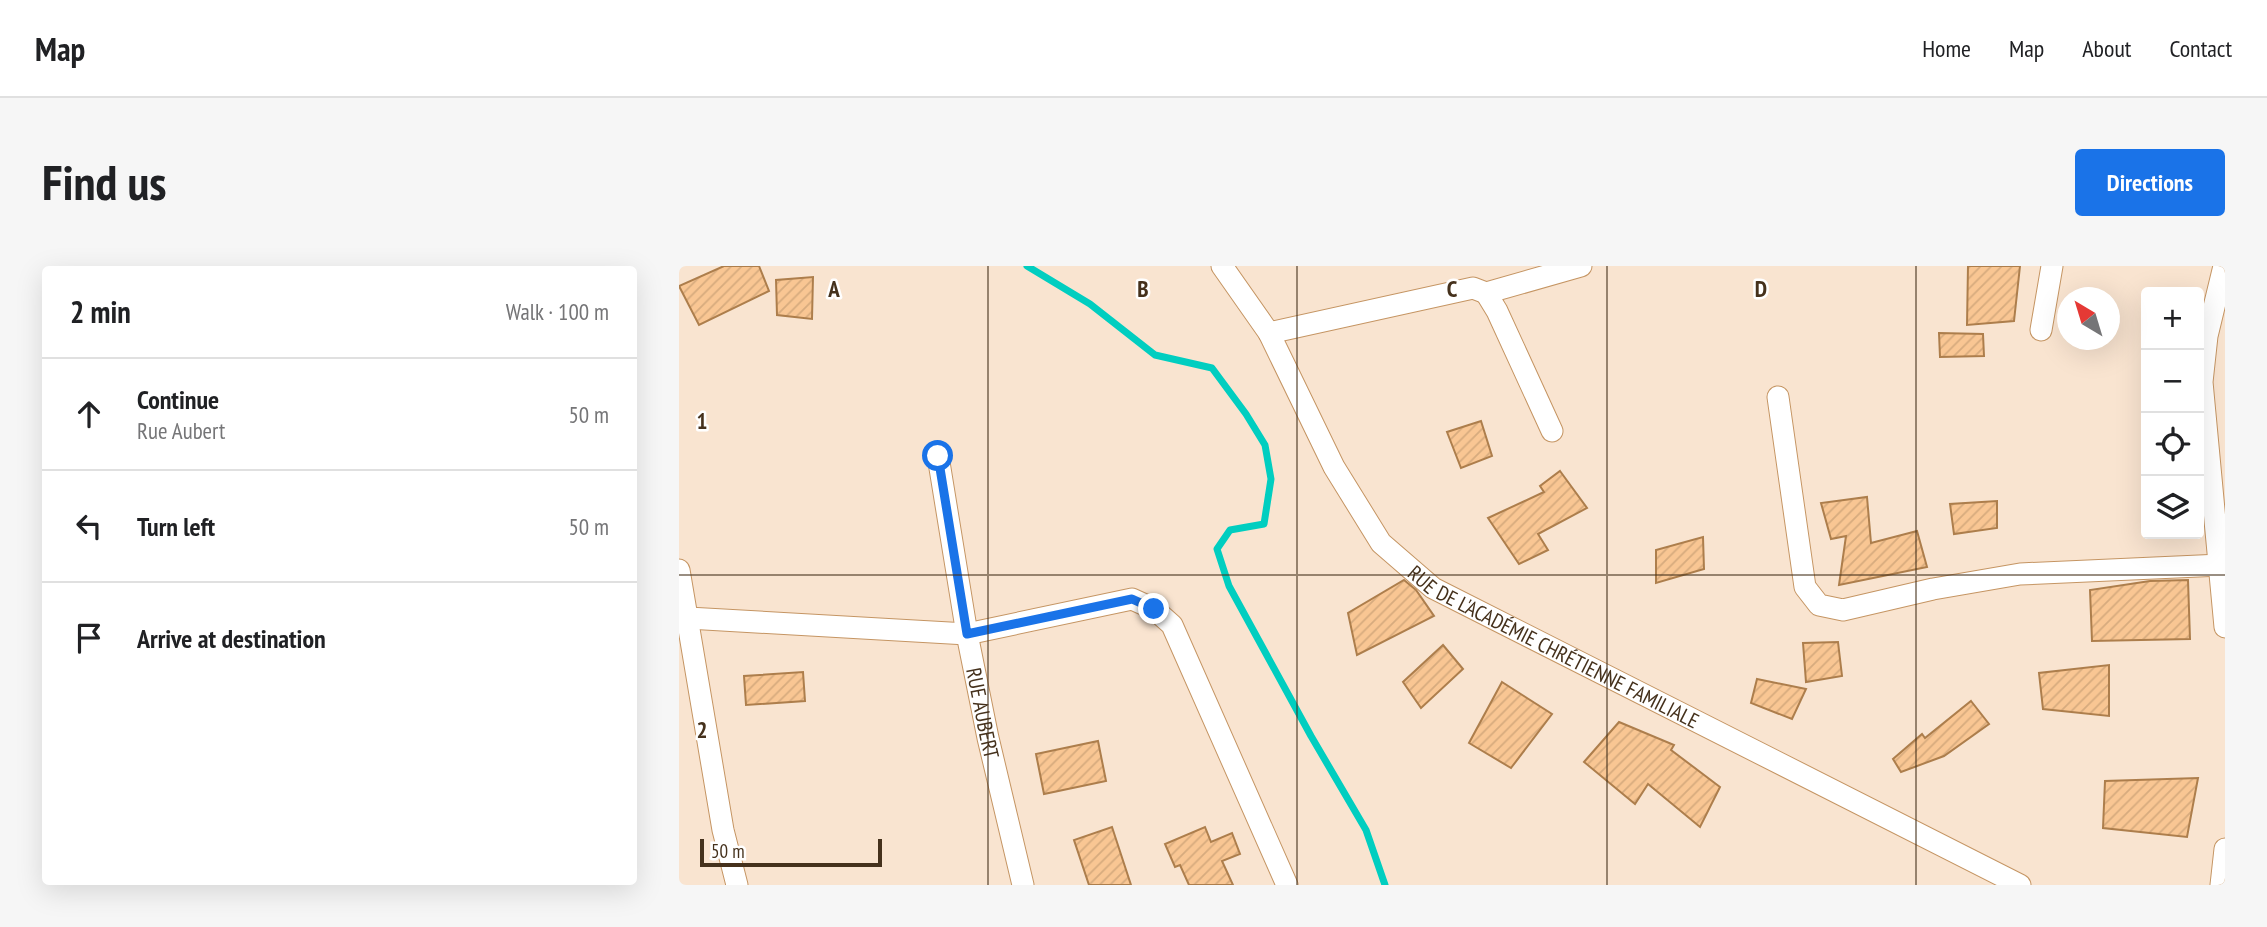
<!DOCTYPE html>
<html lang="en">
<head>
<meta charset="utf-8">
<style>
  body { margin:0; font-family:"PT Sans Narrow",sans-serif; background:#f6f6f6; color:#202124 }
  .controls { position:absolute; right:21px; top:21px; display:grid; overflow:hidden; border-radius:7px; box-shadow:0 7px 28px #0002 }
  .controls button { width:63px; height:63px; display:grid; place-items:center; padding:0; border:0; border-bottom:2px solid #e0e0e0; background:#fff; color:#202124; font:35px sans-serif }
  .compass { position:absolute; left:1378px; top:21px; width:63px; height:63px; border-radius:50%; background:#fff; box-shadow:0 7px 28px #0002; rotate:322deg }
  .scale { position:absolute; left:21px; bottom:18px; width:182px; box-sizing:border-box; padding-left:7px; border:4px solid #45311c; border-top:0; font-size:19px; line-height:24px; white-space:nowrap; color:#45311c; -webkit-text-stroke:5px #fff; paint-order:stroke }
  .stop { position:absolute; width:21px; height:21px; margin:-16px; border:5px solid #1a73e8; border-radius:50%; background:#fff }
  .stop.end { background:#1a73e8; border-color:#fff; box-shadow:0 2px 7px #0008 }
  .list { margin:0; padding:0; list-style:none }
  h2 { display:flex; justify-content:space-between; align-items:center; height:91px; margin:0; padding:0 28px; font-size:30px }
  h2 small { font-size:23px; font-weight:400; color:#757577 }
  .list li { display:grid; grid-template-columns:46px 1fr auto; gap:21px; align-items:center; box-sizing:border-box; height:112px; padding:0 28px; border-top:2px solid #e0e0e0 }
  .list b { display:block; font-size:26px; white-space:nowrap }
  .list p { margin:0; font-size:23px; white-space:nowrap; color:#757577 }
  .list em { font-size:23px; font-style:normal; color:#757577 }
  .icon { flex:none; width:38px; height:38px; fill:none; stroke:currentColor; stroke-width:2; stroke-linecap:round; stroke-linejoin:round }
  .map { position:relative; flex:none; width:1546px; height:619px; overflow:hidden; border-radius:7px }
  header { display:flex; align-items:center; gap:42px; box-sizing:border-box; height:98px; padding:0 35px; background:#fff; border-bottom:2px solid #e0e0e0 }
  header strong { font-size:33px }
  nav { display:flex; gap:38px; margin-inline-start:auto; font-size:24px }
  .intro { display:flex; align-items:center; justify-content:space-between; box-sizing:border-box; height:168px; padding:0 42px }
  h1 { margin:0; font-size:49px }
  .button { padding:18px 32px; border-radius:7px; background:#1a73e8; color:#fff; font-size:24px; font-weight:700 }
  main { display:flex; gap:42px; padding:0 42px }
  aside { flex:1; background:#fff; border-radius:7px; box-shadow:0 7px 28px #0002 }
  .map>svg:first-child { display:block }
  .lines { fill:none; stroke-linecap:round; stroke-linejoin:round }
  .stream { stroke:#01cec0; stroke-width:7 }
  .building { fill:url(#building-hatch); stroke:#ad7e4c; stroke-width:2 }
  .street-casing { stroke:#c59563; stroke-width:23 }
  .street { stroke:#fff; stroke-width:21 }
  .route { stroke:#1a73e8; stroke-width:9 }
  .grid { fill:none; stroke:#45311c; stroke-width:2; stroke-opacity:0.55 }
  .labels { text-anchor:middle; dominant-baseline:central; stroke-width:5; stroke-linejoin:round; paint-order:stroke }
  .street-label { font-size:21px; fill:#45311c; stroke:#fff }
  .grid-label { font-size:23px; text-anchor:middle; font-weight:bold; fill:#45311c; stroke:#fff; stroke-width:5; stroke-linejoin:round; paint-order:stroke }
</style>
</head>
<body>
<header>
<strong>Map</strong>
<nav><a>Home</a><a>Map</a><a>About</a><a>Contact</a></nav>
</header>
<div class="intro"><h1>Find us</h1><a class="button">Directions</a></div>
<main>
<aside>
<h2>2 min<small>Walk · 100 m</small></h2>
<ul class="list">
<li><svg class="icon" aria-label="ahead" viewBox="0 0 24 24"><path d="M12 20V5M6 11l6-6 6 6"/></svg><div><b>Continue</b><p>Rue Aubert</p></div><em>50 m</em></li>
<li><svg class="icon" aria-label="left" viewBox="0 0 24 24"><path d="M17 20v-9H6M10 6l-5 5 5 5"/></svg><div><b>Turn left</b></div><em>50 m</em></li>
<li><svg class="icon" aria-label="arrive" viewBox="0 0 24 24"><path d="M6 21V4h12l-3 4 3 4H6"/></svg><div><b>Arrive at destination</b></div></li>
</ul>
</aside>
<div class="map">
<svg width="1546" height="619" viewBox="0 0 1546 619">
  <defs>
    <pattern id="building-hatch" width="6" height="6" patternUnits="userSpaceOnUse" patternTransform="scale(1.75)"><rect width="6" height="6" fill="#f9c693"/><path d="M-1 1l2-2M0 6l6-6M5 7l2-2" fill="none" stroke="#d7ab7e"/></pattern>
  </defs>
  <rect width="100%" height="100%" fill="#f9e4d0"/>
  <g class="lines">
    <polyline class="stream" points="348,0 411,38 476,89 533,102 567,148 586,179 592,213 585,258 551,264 538,283 550,320 632,470 687,564 706,619"/>
  </g>
  <g class="building">
    <polygon points="45,0 80,0 90,25 20,59 0,20"/>
    <polygon points="1289,0 1341,0 1335,55 1288,59"/>
    <polygon points="134,11 133,53 98,49 97,14"/>
    <polygon points="1260,67 1304,68 1305,90 1261,91"/>
    <polygon points="802,155 813,190 782,202 768,166"/>
    <polygon points="881,205 908,242 859,268 869,284 840,298 809,252 865,226 861,220"/>
    <polygon points="1188,231 1192,277 1238,265 1248,301 1160,319 1167,270 1152,273 1142,237"/>
    <polygon points="1318,235 1318,262 1275,268 1271,238"/>
    <polygon points="1024,271 1025,303 977,317 977,284"/>
    <polygon points="725,314 737,324 755,350 678,389 669,347"/>
    <polygon points="1509,314 1511,373 1413,375 1411,324 1471,315"/>
    <polygon points="1159,376 1163,410 1127,416 1124,377"/>
    <polygon points="764,379 784,403 742,442 724,416"/>
    <polygon points="1430,399 1430,450 1364,443 1360,407"/>
    <polygon points="124,406 126,435 67,439 65,410"/>
    <polygon points="1078,413 1127,423 1113,453 1072,437"/>
    <polygon points="823,416 873,448 832,502 790,477"/>
    <polygon points="1292,435 1310,458 1265,490 1222,506 1214,493 1243,468 1246,472"/>
    <polygon points="940,456 995,479 992,484 1041,521 1021,561 969,518 956,538 905,496"/>
    <polygon points="419,475 427,515 365,528 357,488"/>
    <polygon points="1519,512 1508,571 1424,562 1426,515"/>
    <polygon points="433,561 452,619 410,619 395,574"/>
    <polygon points="526,561 532,576 553,567 561,588 543,595 554,619 510,619 501,599 496,601 486,578"/>
  </g>
  <g class="lines">
    <g class="street-casing">
      <g id="street">
        <path id="s1" d="M 543,0 L 590,67 L 655,201 L 702,277 L 754,322 L 1341,619"/>
        <polyline points="1545,0 1528,70 1523,116 1546,361"/>
        <polyline points="807,27 818,45 873,165"/>
        <polyline points="1362,64 1373,0"/>
        <polyline points="590,67 794,22 807,27 902,0"/>
        <polyline points="1099,131 1126,321 1140,339 1164,344 1254,323 1341,308 1542,299"/>
        <path id="s2" d="M 259,190 L 288,368 L 309,472 L 344,619"/>
        <polyline points="0,304 44,564 58,619"/>
        <polyline points="0,354 9,352 288,368 453,333 475,343 493,359 608,619"/>
        <polyline points="1542,619 1546,583"/>
      </g>
    </g>
    <use href="#street" class="street"/>
  </g>
  <g class="lines">
    <polyline class="route" points="259,190 288,368 453,333 475,343"/>
  </g>
  <path class="grid" d="M 309,0 L 309,619M 618,0 L 618,619M 928,0 L 928,619M 1237,0 L 1237,619M 0,309 L 1546,309"/>
  <g class="labels">
    <g class="street-label">
      <text stroke="none"><textPath href="#s1" startOffset="523">RUE DE L'ACADÉMIE CHRÉTIENNE FAMILIALE</textPath></text>
      <text stroke="none"><textPath href="#s2" startOffset="261">RUE AUBERT</textPath></text>
    </g>
  </g>
  <g class="grid-label">
    <text x="155" y="31">A</text>
    <text x="464" y="31">B</text>
    <text x="773" y="31">C</text>
    <text x="1082" y="31">D</text>
    <text x="23" y="163">1</text>
    <text x="23" y="472">2</text>
  </g>
</svg>
<div class="controls">
<button>+</button>
<button>−</button>
<button><svg class="icon" aria-label="locate" viewBox="0 0 24 24"><circle cx="12" cy="12" r="6"/><path d="M12 2v4M12 18v4M2 12h4M18 12h4"/></svg></button>
<button><svg class="icon" aria-label="layers" viewBox="0 0 24 24"><path d="M12 4l9 5-9 5-9-5zM3 14l9 5 9-5"/></svg></button>
</div>
<svg class="compass" viewBox="-18 -18 36 36"><path d="M0-13l5 13h-10z" fill="#e53935"/><path d="M0 13l5-13h-10z" fill="#757577"/></svg>
<div class="scale">50 m</div>
<div class="stop" style="left:259px;top:190px"></div>
<div class="stop end" style="left:475px;top:343px"></div>
</div>
</main>
</body>
</html>
